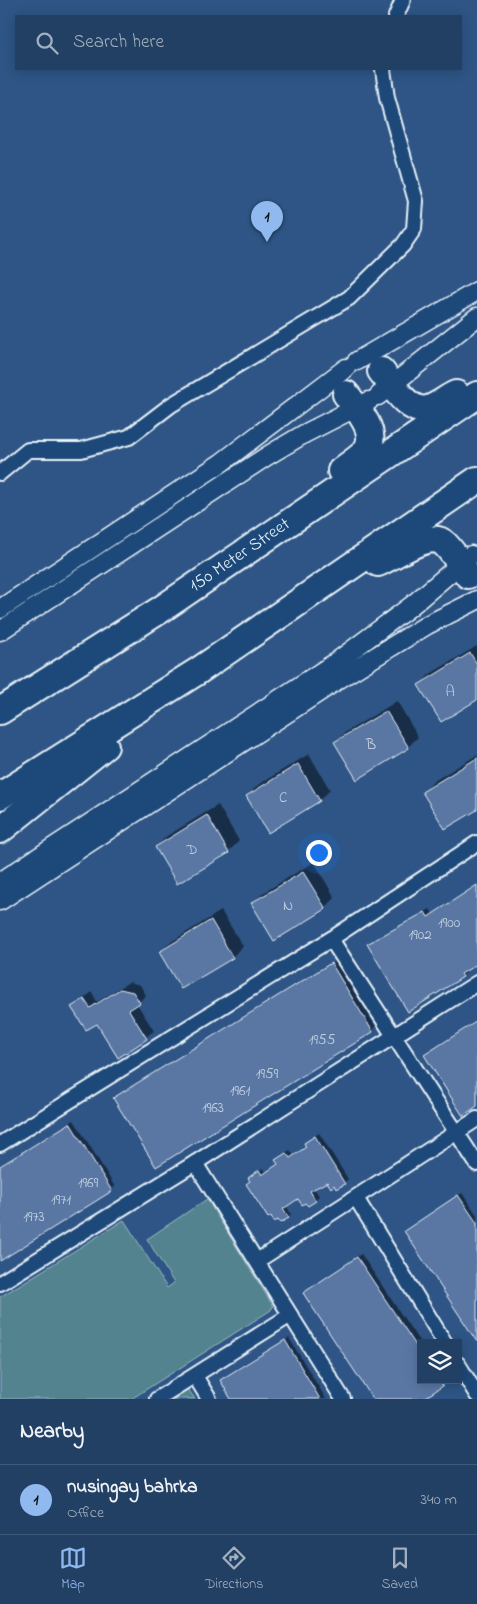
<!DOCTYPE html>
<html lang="en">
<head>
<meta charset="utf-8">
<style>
  body { margin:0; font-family:"Indie Flower",sans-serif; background:#2e4b6d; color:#f1f3f6 }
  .controls { position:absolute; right:15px; bottom:15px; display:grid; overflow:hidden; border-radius:0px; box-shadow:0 2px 12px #0003 }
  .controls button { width:45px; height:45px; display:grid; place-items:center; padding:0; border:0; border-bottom:1px solid #3f5978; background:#224064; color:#f1f3f6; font:25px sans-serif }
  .you { position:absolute; left:318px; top:852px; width:18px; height:18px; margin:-12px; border:4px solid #fff; border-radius:50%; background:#1a73e8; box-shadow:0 0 0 8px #1a73e833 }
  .badge { display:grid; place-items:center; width:32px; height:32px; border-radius:50%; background:#90b9f0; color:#111; font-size:16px; font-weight:700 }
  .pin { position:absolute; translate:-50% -41px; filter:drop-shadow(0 1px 2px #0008) }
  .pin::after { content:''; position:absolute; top:26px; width:18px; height:15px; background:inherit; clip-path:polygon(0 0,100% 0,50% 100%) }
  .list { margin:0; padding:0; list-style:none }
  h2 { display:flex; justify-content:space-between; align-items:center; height:65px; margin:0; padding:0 20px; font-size:21px }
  h2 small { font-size:16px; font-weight:400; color:#a2afbf }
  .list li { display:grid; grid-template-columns:32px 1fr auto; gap:15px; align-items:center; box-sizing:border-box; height:70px; padding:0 20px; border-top:1px solid #3f5978 }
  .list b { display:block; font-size:19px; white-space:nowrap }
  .list p { margin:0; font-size:16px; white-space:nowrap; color:#a2afbf }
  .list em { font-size:16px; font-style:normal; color:#a2afbf }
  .icon { flex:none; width:28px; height:28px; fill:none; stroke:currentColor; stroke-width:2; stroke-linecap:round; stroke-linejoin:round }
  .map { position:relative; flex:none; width:477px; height:1399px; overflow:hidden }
  .search { position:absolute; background:#224064; box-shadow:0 2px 12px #0003; left:15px; right:15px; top:15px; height:55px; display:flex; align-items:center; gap:12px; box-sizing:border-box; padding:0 18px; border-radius:0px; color:#a2afbf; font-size:19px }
  .sheet { height:135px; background:#224064 }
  nav { display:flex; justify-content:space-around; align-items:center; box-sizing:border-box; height:70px; border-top:1px solid #3f5978; background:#224064; font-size:14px; color:#a2afbf }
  nav a { display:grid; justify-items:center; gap:2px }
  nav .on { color:#90b9f0 }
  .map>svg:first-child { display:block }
  .green { fill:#52838e; stroke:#9dbac3 }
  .shadow { fill:#0007 }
  .building { fill:#5a77a4; stroke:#e8f1f8 }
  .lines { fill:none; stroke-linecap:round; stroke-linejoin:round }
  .minor-casing { stroke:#e8f1f8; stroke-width:18 }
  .tertiary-casing { stroke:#e8f1f8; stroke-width:21 }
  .motorway-casing { stroke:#e8f1f8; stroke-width:30 }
  .minor { stroke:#1f4a7a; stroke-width:14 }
  .tertiary { stroke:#1f4a7a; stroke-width:18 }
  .motorway { stroke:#1f4a7a; stroke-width:26 }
  .labels { text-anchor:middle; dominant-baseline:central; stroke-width:4; stroke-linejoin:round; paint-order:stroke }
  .number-label { font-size:15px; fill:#c4d2e3 }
  .street-label { font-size:18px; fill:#e8f1f8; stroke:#1f4a7a }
</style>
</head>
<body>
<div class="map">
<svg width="477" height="1399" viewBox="0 0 477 1399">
  <rect width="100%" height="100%" fill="#2e5585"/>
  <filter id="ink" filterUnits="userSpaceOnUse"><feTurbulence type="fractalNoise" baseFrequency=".02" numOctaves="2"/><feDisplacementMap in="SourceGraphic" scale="10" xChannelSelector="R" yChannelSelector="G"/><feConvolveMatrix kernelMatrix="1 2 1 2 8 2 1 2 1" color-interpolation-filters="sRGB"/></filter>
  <g filter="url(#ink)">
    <g class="green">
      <polygon points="207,1199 273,1306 271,1310 131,1399 0,1399 0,1297 124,1220 167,1288 174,1283 147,1239"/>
      <polygon points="188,1389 195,1399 173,1399 186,1390"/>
    </g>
    <g class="shadow">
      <polygon points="477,646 477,699 420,685 430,674"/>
      <polygon points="397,701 418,737 408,747 335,742 346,732"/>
      <polygon points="309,754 330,790 320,800 269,831 247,796 258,785"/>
      <polygon points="477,755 477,808 424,792 434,781"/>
      <polygon points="218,805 239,841 228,852 178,882 156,847 167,836"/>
      <polygon points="314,862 335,898 325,908 253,903 263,893"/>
      <polygon points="477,885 477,962 466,969 467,972 462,976 369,944 430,909 433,914"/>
      <polygon points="221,911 243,946 232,957 160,952 171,942"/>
      <polygon points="335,961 376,1027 372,1031 118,1095"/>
      <polygon points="129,982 140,985 146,995 137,1004 154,1031 119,1056 97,1022 73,1007 92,992 97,1002"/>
      <polygon points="477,1020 477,1105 426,1055"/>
      <polygon points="74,1120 115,1187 0,1260 0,1166"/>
      <polygon points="319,1133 348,1179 344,1183 334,1184 327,1180 314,1188 319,1196 308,1205 299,1197 286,1205 291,1214 288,1217 249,1178 263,1168 266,1172 279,1163 280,1157 290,1150 294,1156 307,1146 305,1143"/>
      <polygon points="462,1193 477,1215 477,1339 409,1228"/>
      <polygon points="361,1254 421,1344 421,1380 445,1382 421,1399 374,1399 304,1293"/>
      <polygon points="289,1338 326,1399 233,1399 221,1380"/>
    </g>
    <g class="building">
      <polygon points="470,653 477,664 477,700 441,722 418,685"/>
      <polygon points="386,711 409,748 357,780 334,742"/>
      <polygon points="477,758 477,810 445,829 422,792"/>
      <polygon points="298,764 320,801 268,833 246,796"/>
      <polygon points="207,815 229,853 177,884 155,847"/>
      <polygon points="303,872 326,909 274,941 251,903"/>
      <polygon points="477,885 477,964 461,974 463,977 408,1012 367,944 425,912 428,917"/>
      <polygon points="211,920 233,958 181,989 159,952"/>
      <polygon points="331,963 373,1032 156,1167 113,1098"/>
      <polygon points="120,989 133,992 140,1003 129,1010 147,1039 118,1058 97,1024 86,1030 71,1007 84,999 90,1008"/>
      <polygon points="477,1021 477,1106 463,1116 424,1055"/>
      <polygon points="70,1123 112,1191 0,1261 0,1166"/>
      <polygon points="315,1136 345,1184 336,1189 334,1185 331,1188 327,1182 310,1191 316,1201 308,1206 305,1203 302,1205 298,1199 283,1209 289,1218 280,1223 278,1220 274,1222 271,1216 268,1218 246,1184 250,1181 248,1178 259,1170 262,1175 278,1164 275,1160 286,1153 290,1158 306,1147 304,1143"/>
      <polygon points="458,1195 477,1223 477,1342 404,1231"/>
      <polygon points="357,1257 421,1353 421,1380 439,1380 443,1386 423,1399 373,1399 303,1293"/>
      <polygon points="285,1340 320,1399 231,1399 220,1380"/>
    </g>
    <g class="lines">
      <g class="minor-casing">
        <g id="minor">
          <polyline points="396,16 403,0"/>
          <polyline points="0,473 28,450 81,450 129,437 171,405 349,298 403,245 414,229 416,201 387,98 383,69"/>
          <polyline points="331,939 477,1164"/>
          <polyline points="0,1144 331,939 477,843"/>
          <polyline points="195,1163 343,1399"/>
          <polyline points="356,1198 445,1343"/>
          <polyline points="257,1261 477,1119"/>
          <polyline points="0,1283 195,1163 477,983"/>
          <polyline points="458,1364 477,1395"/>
          <polyline points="195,1376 209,1399"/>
          <polyline points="157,1399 289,1316"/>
        </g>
      </g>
      <g class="tertiary-casing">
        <g id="tertiary">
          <polyline points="357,361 477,291"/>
          <polyline points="378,396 477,317"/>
          <polyline points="0,609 221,463 346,368"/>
          <polyline points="0,631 267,456 304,434 369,401"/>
          <polyline points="0,882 336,662 411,606 471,555"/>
          <polyline points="0,901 347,674 427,625 477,600"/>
        </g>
      </g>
      <g class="motorway-casing">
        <g id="motorway">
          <path d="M 381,371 C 392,384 408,414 428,409 C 438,406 447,398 456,394"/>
          <path d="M 341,471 C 348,465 357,460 364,453 C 382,435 357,409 346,394"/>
          <path d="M 378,563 C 395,556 430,529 445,544 C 454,553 461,565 468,575"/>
          <path id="s1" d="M 0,711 L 160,610 L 477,395"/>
          <polyline points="0,796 198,671 477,480"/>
          <polyline points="0,830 105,746"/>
        </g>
      </g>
      <use href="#minor" class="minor"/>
      <use href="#tertiary" class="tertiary"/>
      <use href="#motorway" class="motorway"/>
    </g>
  </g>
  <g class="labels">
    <g class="number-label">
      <text x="450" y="692">A</text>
      <text x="371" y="745">B</text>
      <text x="283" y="798">C</text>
      <text x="192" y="850">D</text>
      <text x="288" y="906">N</text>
      <text x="449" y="923">1900</text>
      <text x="420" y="935">1902</text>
      <text x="322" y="1040">1955</text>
      <text x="267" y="1074">1959</text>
      <text x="240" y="1091">1961</text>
      <text x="213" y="1108">1963</text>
      <text x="88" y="1183">1969</text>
      <text x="61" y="1200">1971</text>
      <text x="34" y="1217">1973</text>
    </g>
    <g class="street-label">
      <text stroke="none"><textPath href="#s1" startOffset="286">150 Meter Street</textPath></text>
    </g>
  </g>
</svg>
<div class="controls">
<button><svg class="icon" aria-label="layers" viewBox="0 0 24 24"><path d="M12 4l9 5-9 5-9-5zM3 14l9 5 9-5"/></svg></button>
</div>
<div class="you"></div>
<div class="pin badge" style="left:267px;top:242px">1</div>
<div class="search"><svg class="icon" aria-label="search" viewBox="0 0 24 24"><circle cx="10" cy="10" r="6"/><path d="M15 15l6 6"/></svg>Search here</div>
</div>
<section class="sheet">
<h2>Nearby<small></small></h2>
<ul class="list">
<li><span class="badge">1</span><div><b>nusingay bahrka</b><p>Office</p></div><em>340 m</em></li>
</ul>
</section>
<nav>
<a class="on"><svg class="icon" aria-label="map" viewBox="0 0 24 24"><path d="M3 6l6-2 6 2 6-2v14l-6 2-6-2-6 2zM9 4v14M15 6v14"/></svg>Map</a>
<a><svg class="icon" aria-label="directions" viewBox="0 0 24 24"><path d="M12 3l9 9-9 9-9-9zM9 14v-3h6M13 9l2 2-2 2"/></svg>Directions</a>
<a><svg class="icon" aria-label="saved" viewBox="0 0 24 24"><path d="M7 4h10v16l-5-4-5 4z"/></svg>Saved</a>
</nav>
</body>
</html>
